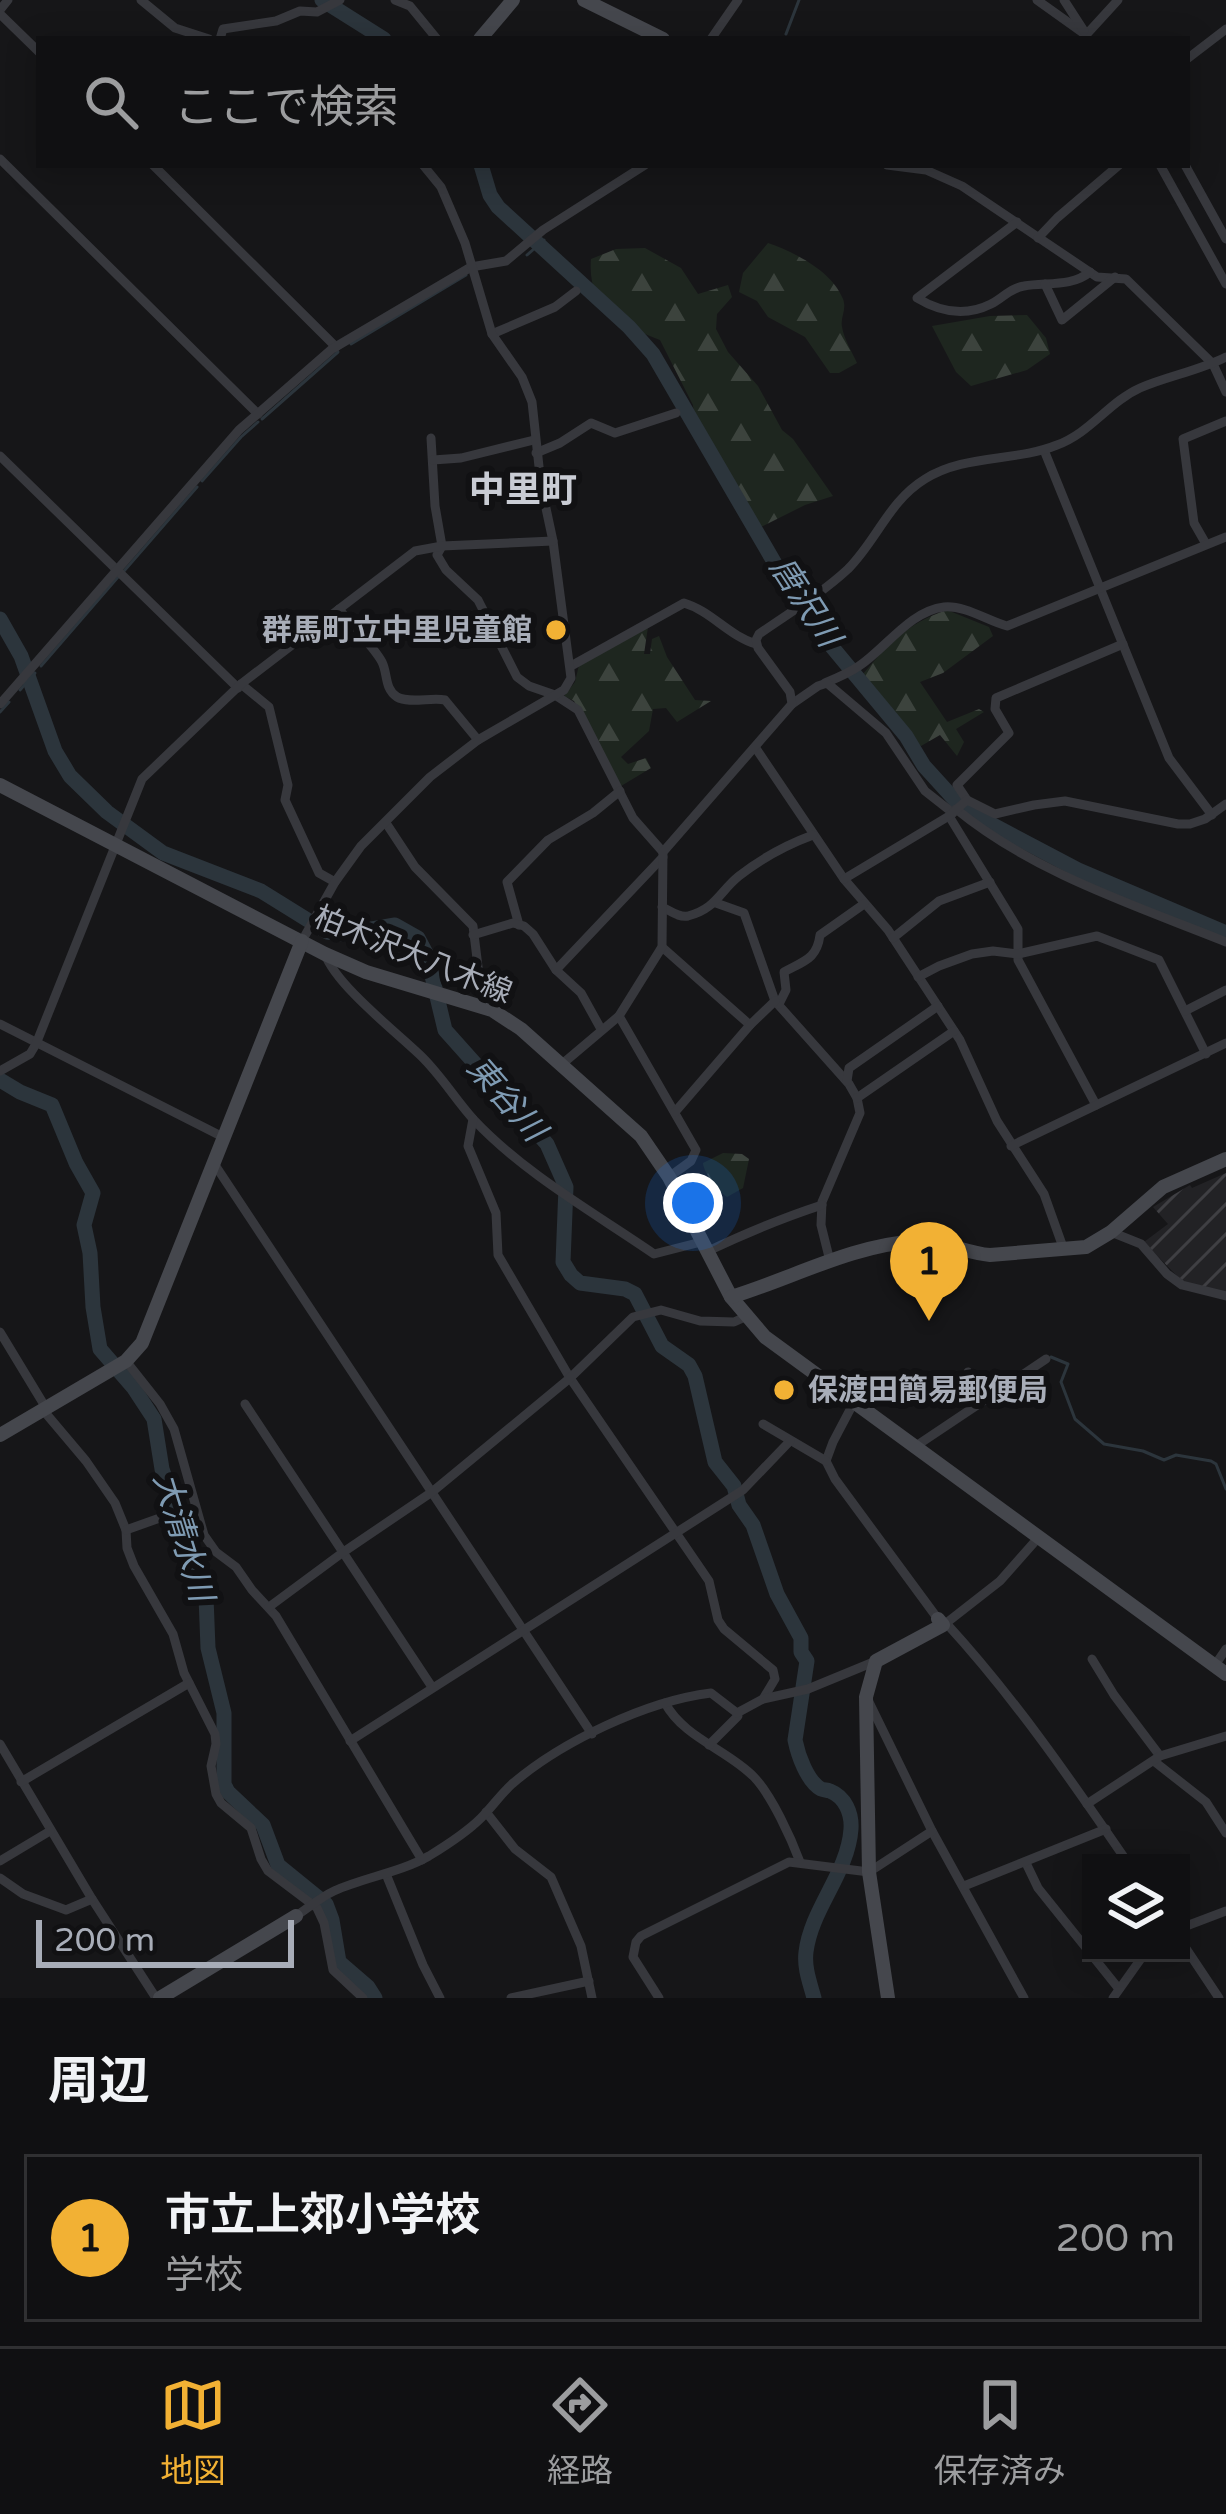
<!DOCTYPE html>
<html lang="ja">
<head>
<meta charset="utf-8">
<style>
  body { margin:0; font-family:"Varela Round","Noto Sans JP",sans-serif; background:#1e1e20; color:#f1f3f6 }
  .controls { position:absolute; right:36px; bottom:36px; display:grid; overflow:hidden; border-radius:0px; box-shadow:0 6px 30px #0003 }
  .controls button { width:108px; height:108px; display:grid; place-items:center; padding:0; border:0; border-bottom:3px solid #303032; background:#101012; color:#f1f3f6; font:60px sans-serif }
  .scale { position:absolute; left:36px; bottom:30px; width:258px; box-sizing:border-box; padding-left:12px; border:6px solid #a8adb8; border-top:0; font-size:33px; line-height:42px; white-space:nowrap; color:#a8adb8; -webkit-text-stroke:9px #111113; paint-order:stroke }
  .you { position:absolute; left:693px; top:1203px; width:42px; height:42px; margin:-30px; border:9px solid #fff; border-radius:50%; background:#1a73e8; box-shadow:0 0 0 18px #1a73e833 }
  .badge { display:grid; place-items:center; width:78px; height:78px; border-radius:50%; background:#f2b134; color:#111; font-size:39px; font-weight:700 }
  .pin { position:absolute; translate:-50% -99px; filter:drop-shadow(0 3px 6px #0008) }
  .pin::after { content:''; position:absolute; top:63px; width:42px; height:36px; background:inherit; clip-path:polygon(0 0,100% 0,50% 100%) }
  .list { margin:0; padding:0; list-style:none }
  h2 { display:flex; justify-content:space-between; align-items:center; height:156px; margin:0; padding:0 48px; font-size:51px }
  h2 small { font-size:39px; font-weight:400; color:#9c9d9f }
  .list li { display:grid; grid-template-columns:78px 1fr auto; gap:36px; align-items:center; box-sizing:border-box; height:168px; margin:0 24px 24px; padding:0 24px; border:3px solid #303032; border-radius:0px }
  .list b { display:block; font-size:45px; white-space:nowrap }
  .list p { margin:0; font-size:39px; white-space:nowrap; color:#9c9d9f }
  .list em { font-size:39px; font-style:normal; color:#9c9d9f }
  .icon { flex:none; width:66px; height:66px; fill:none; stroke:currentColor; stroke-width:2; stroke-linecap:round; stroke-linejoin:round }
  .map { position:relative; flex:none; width:1226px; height:1998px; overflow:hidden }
  .search { position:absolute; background:#101012; box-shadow:0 6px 30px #0003; left:36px; right:36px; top:36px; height:132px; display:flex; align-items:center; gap:30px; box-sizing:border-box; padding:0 42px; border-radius:0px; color:#9c9d9f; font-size:45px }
  .sheet { height:348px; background:#101012 }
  nav { display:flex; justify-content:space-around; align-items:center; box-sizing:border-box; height:168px; border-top:3px solid #303032; background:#101012; font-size:33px; color:#9c9d9f }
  nav a { display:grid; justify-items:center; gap:6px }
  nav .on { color:#f2b134 }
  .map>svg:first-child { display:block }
  .industrial { fill:url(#industrial-furrows) }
  .forest { fill:url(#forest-firs) }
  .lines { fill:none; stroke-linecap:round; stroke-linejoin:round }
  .stream { stroke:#2c353c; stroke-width:3 }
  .river { stroke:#2c353c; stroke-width:15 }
  .street { stroke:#37383d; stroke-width:9 }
  .secondary { stroke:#45474d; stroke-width:14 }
  .poi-dot { fill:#f2b134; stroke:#111113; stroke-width:4.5 }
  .labels { text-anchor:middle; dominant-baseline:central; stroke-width:12; stroke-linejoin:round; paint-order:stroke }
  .poi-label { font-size:30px; font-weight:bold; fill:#a8adb8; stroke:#111113; text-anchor:end }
  .street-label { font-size:30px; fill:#a8adb8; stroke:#111113 }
  .water-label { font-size:33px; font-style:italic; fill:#7f9bb3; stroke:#111113 }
  .quarter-label { font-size:36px; font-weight:bold; fill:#c9ccd4; stroke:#111113 }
</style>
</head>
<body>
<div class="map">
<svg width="1226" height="1998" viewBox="0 0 1226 1998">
  <defs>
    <pattern id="industrial-furrows" width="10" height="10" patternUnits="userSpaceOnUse" patternTransform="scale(3)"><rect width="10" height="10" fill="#222225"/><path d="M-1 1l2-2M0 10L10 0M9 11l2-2" fill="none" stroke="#3f3f43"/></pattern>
    <pattern id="forest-firs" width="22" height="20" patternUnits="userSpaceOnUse" patternTransform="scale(3)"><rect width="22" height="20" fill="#1e261f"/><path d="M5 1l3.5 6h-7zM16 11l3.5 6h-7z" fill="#3c433d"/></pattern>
  </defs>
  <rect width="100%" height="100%" fill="#161618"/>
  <polygon class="industrial" points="1226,1173 1226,1293 1191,1285 1179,1278 1144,1242 1168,1224 1153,1207 1190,1185 1192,1188"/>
  <g class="forest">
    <path d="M 768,243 C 794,252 832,271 843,299 C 847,310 840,317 842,327 C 844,339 852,352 857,363 L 839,373 L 830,373 L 805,337 L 768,317 L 757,301 L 739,292 L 743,273 Z"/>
    <path d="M 645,248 L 681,268 L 698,294 L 728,285 L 732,297 L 717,314 L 716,329 L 728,352 L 758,386 L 782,430 L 793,439 L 833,496 L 805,505 L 759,528 L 696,434 L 693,405 L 660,340 C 621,324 587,308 591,259 L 616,249 Z"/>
    <polygon points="1027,315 1046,338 1050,354 1027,370 971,386 956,372 932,326 990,316"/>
    <path d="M 947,610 L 989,627 L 993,636 L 943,673 L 920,682 L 947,722 L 979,709 L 984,712 L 956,729 L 964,742 L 957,756 L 940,735 L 921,746 L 885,714 L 859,679 C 884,648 908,622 947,610 Z"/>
    <polygon points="648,627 644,654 650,654 652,639 659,636 667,657 695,700 711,701 677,722 666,708 653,709 649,731 621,757 628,764 646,758 651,768 621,786 574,701 564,696 575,682 579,665"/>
    <path d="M 723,1153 L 742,1154 L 749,1159 L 743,1188 L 727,1197 C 718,1191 704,1174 703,1163 Z"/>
  </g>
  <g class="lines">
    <g class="stream">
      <polyline points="786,34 799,0"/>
      <polyline points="527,255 544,240"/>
      <polyline points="351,344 466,275"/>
      <polyline points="262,419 338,352"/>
      <polyline points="202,481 241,437 258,422"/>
      <polyline points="124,571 197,487"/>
      <polyline points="41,666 118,577"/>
      <polyline points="20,690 35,673"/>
      <polyline points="0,712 9,702"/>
      <polyline points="1051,1357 1068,1364 1061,1382 1075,1419 1104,1444 1143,1451 1164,1460 1176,1455 1211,1461 1216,1464 1226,1489"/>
    </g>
    <g class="river">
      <polyline points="322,0 384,39"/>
      <polyline points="481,165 490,195 498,207 629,327 653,354 777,567 823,636 906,736 924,766 955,800 991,824 1078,870 1226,933"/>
      <path d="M 0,619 L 21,656 L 55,751 L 70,776 L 107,812 L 163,853 L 261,891 L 327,932 L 342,934 L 395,925 L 418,938 L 427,955 L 445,1030 L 547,1144 L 566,1187 L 563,1262 L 571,1275 L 580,1283 L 625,1289 L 635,1294 L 662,1346 L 689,1365 L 695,1376 L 715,1462 L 734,1486 L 739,1505 L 753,1525 L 777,1594 L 801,1638 L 801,1652 L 807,1661 L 795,1740 C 798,1755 807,1781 821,1789 C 824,1790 827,1790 830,1791 C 845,1797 852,1813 851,1829 C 848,1873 811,1909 806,1952 C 804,1968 810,1983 814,1998"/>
      <polyline points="0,1080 20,1092 52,1105 76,1163 93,1193 84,1225 90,1253 93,1307 100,1349 133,1387 154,1419 162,1469 206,1597 208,1648 224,1713 224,1784 228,1792 263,1825 278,1865 326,1904 332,1920 339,1962 368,1987 375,1998"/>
    </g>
    <g class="street">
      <polyline points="141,0 175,28 209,39"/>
      <polyline points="395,0 410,6 437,39"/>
      <polyline points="1037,0 1086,35 1118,0"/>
      <polyline points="1064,0 1084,31"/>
      <polyline points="0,10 8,0"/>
      <polyline points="0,14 39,52"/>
      <polyline points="220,39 223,29 276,21 300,11 317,12 340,0"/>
      <polyline points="711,39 738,0"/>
      <polyline points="1187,59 1226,29"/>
      <polyline points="0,159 258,414"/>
      <polyline points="153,165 336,347"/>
      <polyline points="887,165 926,170 962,186 1097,277 1126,279 1213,364 1226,392"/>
      <polyline points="1160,165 1226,284"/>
      <polyline points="1185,165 1226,239"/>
      <path d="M 1017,222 L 917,298 C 940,312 965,317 991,304 C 1003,298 1010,288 1024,286 C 1046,282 1072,287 1090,272"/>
      <polyline points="1038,238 1057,218 1119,165"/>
      <polyline points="1045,284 1062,320 1115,277"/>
      <polyline points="492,334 555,307 576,291"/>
      <polyline points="431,438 435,506 442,546 437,555 446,570 478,600 517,677 529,686 555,695 578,710 633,818 663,852"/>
      <polyline points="1044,450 1169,758 1212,815"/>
      <polyline points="536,453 560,443 591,423 615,433 676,413"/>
      <polyline points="0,456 238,688"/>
      <polyline points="433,460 461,458 534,440"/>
      <polyline points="1206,544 1194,523 1183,439 1226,421"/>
      <path d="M 339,609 C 350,623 375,648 382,662 C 388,674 384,688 397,697 C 409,704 432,697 445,700 L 478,740"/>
      <path d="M 571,666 L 684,603 C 711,611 729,636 756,644"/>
      <path d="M 825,683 C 837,678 849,673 859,666 C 886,648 910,611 944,607 C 965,605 988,621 1007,626 L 1226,537"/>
      <polyline points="241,684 269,707 288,785 285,800 319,873 335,882"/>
      <polyline points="0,704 239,430 332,349 471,267 506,261 543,230 645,165"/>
      <polyline points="792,704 818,686 827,683 886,733 925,791 953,813"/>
      <polyline points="755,747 844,879 888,930 960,1040 997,1121 1044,1194 1064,1250"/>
      <polyline points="967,800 957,785 1009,733 995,709 996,698 1123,644"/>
      <path d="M 956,809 C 1034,873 1134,905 1226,942"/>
      <polyline points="949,816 1018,929 1018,960 1096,1105"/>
      <polyline points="386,823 415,867 473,926 480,983 492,1010"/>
      <polyline points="844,879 949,816 967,800 995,814 1034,805 1065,801 1178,824 1190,824 1205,819 1226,804"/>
      <polyline points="716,903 744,913 775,1001 849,1084 857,1098 860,1113 822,1202 821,1225 830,1261"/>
      <path d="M 662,907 C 671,911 679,918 688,916 C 716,909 720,891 739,876 C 762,858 786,845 813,835"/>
      <polyline points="519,925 507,882 548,840 593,813 620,791"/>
      <polyline points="473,935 513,923 524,926 533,934 556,970 581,993 601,1029"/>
      <polyline points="893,938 939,901 990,882"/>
      <polyline points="302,941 335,882 361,846 430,777 478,740 564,690 571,678 553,541 541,485 532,402 522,377 492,334 465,243 441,187 423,165"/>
      <polyline points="662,947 750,1025"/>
      <path d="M 325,954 C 336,985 395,1031 420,1055 C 441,1075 455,1099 474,1120 C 525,1174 593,1212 654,1254 L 701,1242"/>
      <polyline points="556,970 663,857"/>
      <polyline points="918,977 939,966 972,954 993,951 1018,954 1097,936 1159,960 1206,1054"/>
      <path d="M 779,1004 L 786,990 L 784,972 C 804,961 817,959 820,935 L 864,904"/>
      <polyline points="1185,1011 1226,990"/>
      <polyline points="619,1016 696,1150 691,1161 669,1177"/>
      <polyline points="0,1024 223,1137"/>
      <path d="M 561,1065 L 619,1016 L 662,947 L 663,852 L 792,704 L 790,692 L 758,648 L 756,640 L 759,634 C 789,613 821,594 848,569 C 877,540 889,501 925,479 C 964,454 1015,462 1057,445 C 1090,433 1109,402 1140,388 C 1168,376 1198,371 1226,357"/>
      <polyline points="0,1071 30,1054 36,1044 142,779 241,684 415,551 442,546 553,541"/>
      <polyline points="847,1081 849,1068 938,1006"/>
      <polyline points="857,1098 954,1031"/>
      <polyline points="675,1112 750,1025 775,1001"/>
      <polyline points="473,1119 468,1146 496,1213 498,1255 570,1378 709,1581 718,1620 724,1629 773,1670 775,1679 763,1699"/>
      <polyline points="1011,1146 1226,1043"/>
      <polyline points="213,1162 592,1734"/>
      <polyline points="1111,1232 1141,1244 1167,1274 1182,1285 1226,1296"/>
      <path d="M 706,1252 C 744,1234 782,1218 822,1205"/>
      <polyline points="0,1332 46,1408"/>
      <polyline points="126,1361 160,1404 174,1429 204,1535 216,1552 236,1567 252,1590 276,1616 422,1860"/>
      <polyline points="968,1372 988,1400"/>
      <polyline points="245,1404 432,1687"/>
      <polyline points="853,1404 833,1442 826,1461 835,1479 938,1619"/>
      <polyline points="43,1410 86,1461 115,1503 126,1530 127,1548 134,1566 173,1634 184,1673 215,1734 216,1744 211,1766 216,1794 221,1803 251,1828 261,1859 268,1871 317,1908 324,1923 333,1970 363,1998"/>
      <polyline points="763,1424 826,1461"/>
      <polyline points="913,1448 1046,1359"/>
      <polyline points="126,1530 171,1514 195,1509"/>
      <polyline points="269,1607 342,1553 432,1492 570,1378 633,1317 661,1310 700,1321 734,1322 745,1317"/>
      <path d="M 946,1623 C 1014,1697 1071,1780 1128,1863"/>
      <polyline points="945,1624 1000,1581 1038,1538"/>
      <polyline points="1092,1659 1114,1695 1160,1756"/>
      <polyline points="1215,1665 1226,1649"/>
      <polyline points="868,1700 932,1831 1024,1998"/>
      <path d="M 665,1703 C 684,1738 728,1750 754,1777 C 772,1796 791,1838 800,1862"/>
      <polyline points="350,1741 743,1490 790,1441"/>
      <polyline points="0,1744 92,1899 156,1998"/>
      <polyline points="709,1745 738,1716 737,1713"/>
      <polyline points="1155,1762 1206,1802 1226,1833"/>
      <polyline points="21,1782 189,1683"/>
      <polyline points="1087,1804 1160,1756 1226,1736"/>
      <polyline points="486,1812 515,1849 551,1877 581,1946 592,1998"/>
      <polyline points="0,1861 50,1831"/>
      <polyline points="1026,1863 1038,1888 1119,1989"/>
      <polyline points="386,1874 423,1965 440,1998"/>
      <polyline points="0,1878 23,1894 66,1910 92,1899"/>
      <polyline points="964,1886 1106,1829"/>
      <path d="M 296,1916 C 308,1908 321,1897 334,1891 C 365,1877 399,1873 429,1856 C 447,1845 466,1833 481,1818 C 492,1807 500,1795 512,1784 C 561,1742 646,1701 711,1693 L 737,1713 L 763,1699 L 808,1689 L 876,1661"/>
      <polyline points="1181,1928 1226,1911"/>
      <polyline points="1181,1941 1219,1998"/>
      <polyline points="511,1998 589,1981"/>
      <polyline points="659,1998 633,1957 636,1942 641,1936 789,1862 869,1872 932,1831"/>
      <polyline points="1113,1998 1145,1953"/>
    </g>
    <g class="secondary">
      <polyline points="584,0 663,39"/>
      <polyline points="480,39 513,0"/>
      <polyline points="0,785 325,954 366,972 492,1010 521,1029 641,1136 669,1177 731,1297 765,1337 1226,1674"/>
      <path d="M 731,1297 C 793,1278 852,1245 917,1241 C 943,1240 965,1253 990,1255 L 1086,1247 L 1111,1232 L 1163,1187 L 1226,1159"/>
      <polyline points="0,1435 126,1361 142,1343 302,941"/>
      <polyline points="160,1998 296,1916"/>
      <polyline points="888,1998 869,1872 866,1697 876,1661 943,1625 938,1619"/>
    </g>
  </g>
  <g class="poi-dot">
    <circle cx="556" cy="630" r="12"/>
    <circle cx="784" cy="1390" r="12"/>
  </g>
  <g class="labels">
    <g class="poi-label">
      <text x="532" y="630">群馬町立中里児童館</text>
      <text x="808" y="1390" text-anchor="start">保渡田簡易郵便局</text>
    </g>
    <g class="street-label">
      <text transform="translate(413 955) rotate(22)">柏木沢大八木線</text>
    </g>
    <g class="water-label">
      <text transform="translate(805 602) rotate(57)">唐沢川</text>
      <text transform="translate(506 1099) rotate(49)">東谷川</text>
      <text transform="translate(183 1537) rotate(73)">大清水川</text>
    </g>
    <g class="quarter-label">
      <text x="523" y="490">中里町</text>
    </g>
  </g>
</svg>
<div class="controls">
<button><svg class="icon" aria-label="layers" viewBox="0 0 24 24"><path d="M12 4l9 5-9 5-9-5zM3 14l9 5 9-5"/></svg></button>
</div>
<div class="scale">200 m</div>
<div class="you"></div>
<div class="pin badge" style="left:929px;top:1321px">1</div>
<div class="search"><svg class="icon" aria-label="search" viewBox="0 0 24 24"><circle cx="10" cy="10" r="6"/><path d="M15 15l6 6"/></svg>ここで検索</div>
</div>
<section class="sheet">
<h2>周辺<small></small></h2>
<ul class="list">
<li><span class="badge">1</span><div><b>市立上郊小学校</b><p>学校</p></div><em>200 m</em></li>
</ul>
</section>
<nav>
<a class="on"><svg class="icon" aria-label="map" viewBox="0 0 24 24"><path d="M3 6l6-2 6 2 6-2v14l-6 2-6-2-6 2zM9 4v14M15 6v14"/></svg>地図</a>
<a><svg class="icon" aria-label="directions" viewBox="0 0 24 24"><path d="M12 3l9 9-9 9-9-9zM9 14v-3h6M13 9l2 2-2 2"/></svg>経路</a>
<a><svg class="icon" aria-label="saved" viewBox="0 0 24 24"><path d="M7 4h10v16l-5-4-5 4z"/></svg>保存済み</a>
</nav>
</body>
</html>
